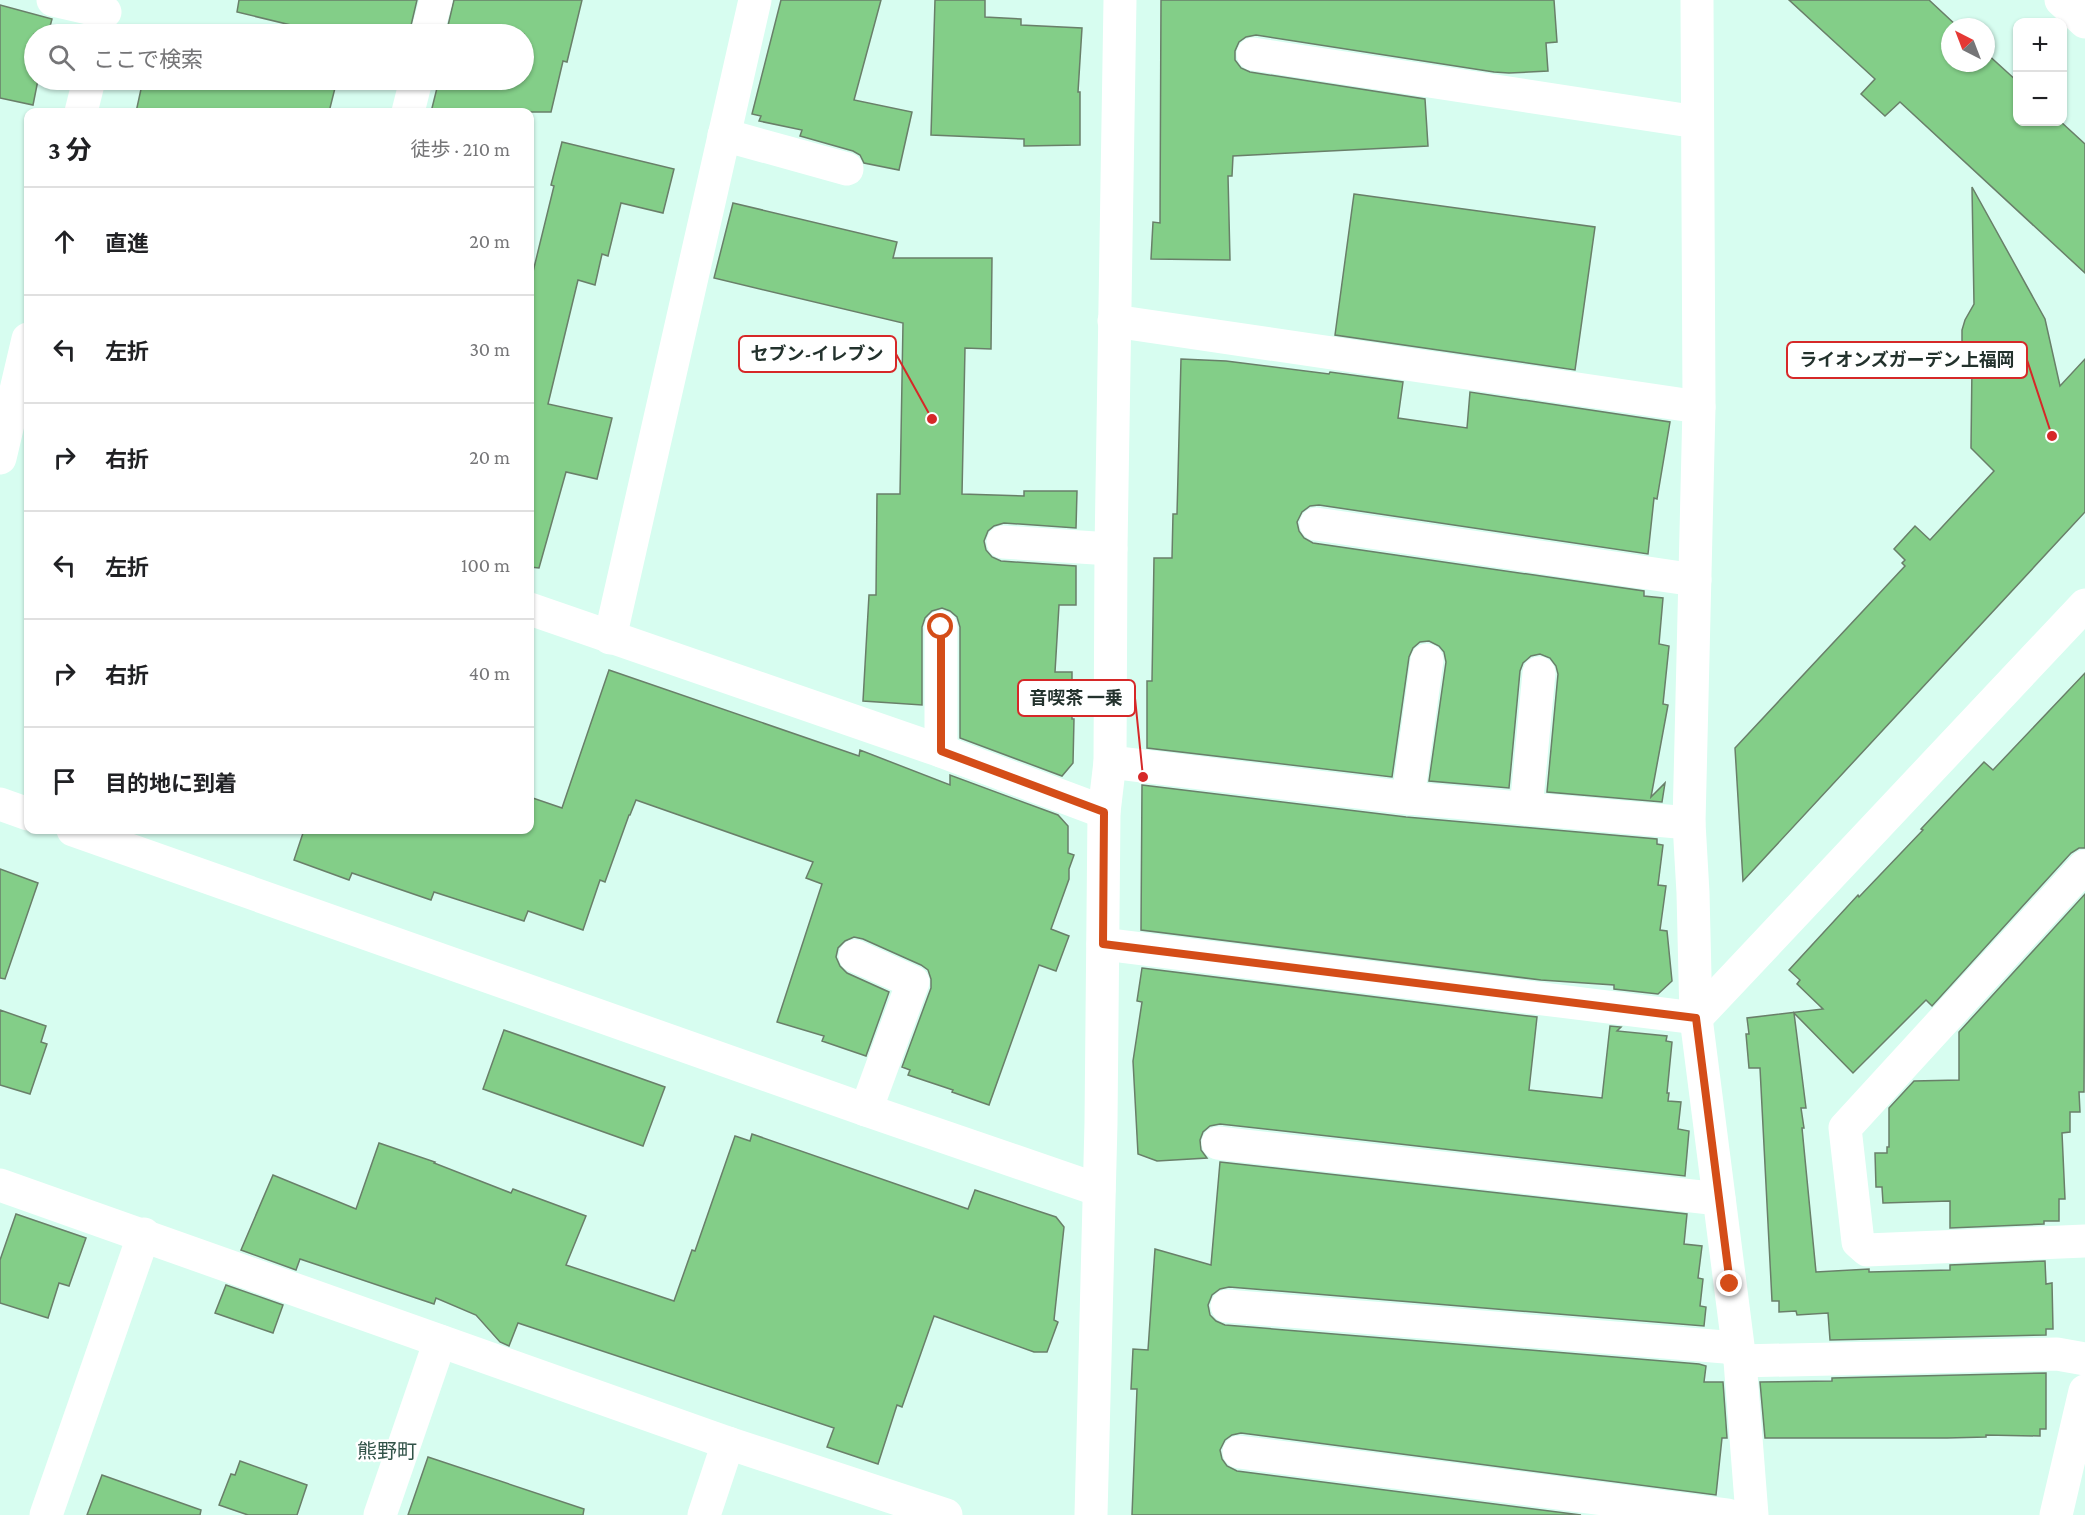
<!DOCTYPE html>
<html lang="ja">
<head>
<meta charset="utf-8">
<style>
  body { margin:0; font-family:"Crimson Pro","Noto Sans JP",serif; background:#f6f6f6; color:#202124 }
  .controls { position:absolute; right:18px; top:18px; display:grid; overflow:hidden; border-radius:12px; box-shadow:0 2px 4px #0004 }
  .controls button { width:54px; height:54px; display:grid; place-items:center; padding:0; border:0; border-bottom:2px solid #e0e0e0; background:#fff; color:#202124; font:30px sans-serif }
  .compass { position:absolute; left:1941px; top:18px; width:54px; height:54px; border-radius:50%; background:#fff; box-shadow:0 2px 4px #0004; rotate:318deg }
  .stop { position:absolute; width:18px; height:18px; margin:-14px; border:4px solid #d44d18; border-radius:50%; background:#fff }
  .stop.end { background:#d44d18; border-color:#fff; box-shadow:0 2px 6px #0008 }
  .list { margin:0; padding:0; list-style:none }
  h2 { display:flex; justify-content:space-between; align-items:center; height:78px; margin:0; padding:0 24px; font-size:26px }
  h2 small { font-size:20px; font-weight:400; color:#757577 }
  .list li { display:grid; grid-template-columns:39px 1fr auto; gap:18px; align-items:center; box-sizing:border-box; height:108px; padding:0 24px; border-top:2px solid #e0e0e0 }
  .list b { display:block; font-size:22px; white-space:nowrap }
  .list em { font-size:20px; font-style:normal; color:#757577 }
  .icon { flex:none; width:33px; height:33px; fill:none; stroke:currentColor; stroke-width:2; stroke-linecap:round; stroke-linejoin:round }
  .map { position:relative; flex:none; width:2085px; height:1515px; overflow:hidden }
  .search { position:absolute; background:#fff; box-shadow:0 2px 4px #0004; left:24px; top:24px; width:510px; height:66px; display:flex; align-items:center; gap:15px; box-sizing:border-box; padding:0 21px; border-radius:33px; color:#757577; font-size:22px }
  .panel { position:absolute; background:#fff; box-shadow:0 2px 4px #0004; left:24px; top:108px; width:510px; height:726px; border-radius:12px }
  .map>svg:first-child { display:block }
  .building { fill:#83ce88; stroke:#697f69; stroke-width:1.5 }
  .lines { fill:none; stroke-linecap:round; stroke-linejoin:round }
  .minor { stroke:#fff; stroke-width:33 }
  .route { stroke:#d44d18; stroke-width:8 }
  .labels { text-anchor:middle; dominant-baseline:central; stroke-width:5; stroke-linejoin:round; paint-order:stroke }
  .quarter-label { font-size:20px; fill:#315248; stroke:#fff }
  .leader { fill:none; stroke:#d62828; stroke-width:2 }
  .callout-dot { fill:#d62828; stroke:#fff; stroke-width:2 }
  .callout { fill:#fff; stroke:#d62828; stroke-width:2 }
  .callout-label { font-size:18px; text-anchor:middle; font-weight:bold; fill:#23322d }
</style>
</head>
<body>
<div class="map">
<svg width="2085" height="1515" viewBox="0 0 2085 1515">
  <rect width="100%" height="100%" fill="#d7fdf0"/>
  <g class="building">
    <polygon points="239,0 417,0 409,34 328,34 237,12"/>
    <polygon points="454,0 582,0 567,62 563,61 551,112 431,112 439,80 524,80 524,34 446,34"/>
    <polygon points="781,0 881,0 854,100 912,112 899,170 864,163 860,155 853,151 800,136 802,130 759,121 761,116 752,114"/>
    <polygon points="935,0 985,0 985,17 1021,19 1021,25 1082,28 1078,92 1080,92 1080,145 1024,146 1024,139 931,135"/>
    <polygon points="1161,0 1554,0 1557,42 1546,43 1548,71 1509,73 1494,72 1256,35 1246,37 1239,42 1235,51 1235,60 1241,68 1250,72 1425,99 1428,146 1233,156 1232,176 1228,176 1230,260 1151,259 1153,222 1160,223"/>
    <polygon points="1789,0 1929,0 1958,27 1950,27 1950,63 1986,63 1986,53 2018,82 2018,122 2061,122 2085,144 2085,273 1900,102 1885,116 1861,94 1875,79"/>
    <polygon points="0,5 52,19 48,34 34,34 34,80 38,80 33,105 0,98"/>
    <polygon points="143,80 219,80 256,87 258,80 337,80 329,112 136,112"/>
    <polygon points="562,142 674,169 663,213 621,203 608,256 602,254 595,285 578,280 548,404 612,418 597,479 566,472 539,568 530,567 530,284 554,186 551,185"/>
    <polygon points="1972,187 2045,319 2060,386 2085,359 2085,512 1743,881 1735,748 1905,566 1902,563 1905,560 1894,549 1915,526 1930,540 1994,471 1971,448 1972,365 1966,357 1962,344 1962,330 1965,320 1974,304"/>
    <polygon points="1354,194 1595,227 1575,370 1335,335"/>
    <polygon points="733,203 897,242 893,258 992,258 991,349 965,348 962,494 1024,496 1024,491 1077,491 1076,528 1004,523 994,526 988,531 984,541 986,550 992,557 1001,561 1076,566 1076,605 1059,605 1055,672 1072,672 1072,719 1074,719 1073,763 1062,776 960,738 960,627 957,617 950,611 942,608 932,611 925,618 922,627 922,705 863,701 869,595 876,595 877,494 900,494 903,323 714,278"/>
    <polygon points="1181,359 1226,361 1329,374 1330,372 1403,382 1398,418 1467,428 1470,392 1670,422 1657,499 1654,498 1648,554 1319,505 1310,506 1302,512 1297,522 1299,531 1304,538 1313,543 1644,591 1644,596 1663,598 1659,644 1669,646 1663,704 1668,705 1651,797 1665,783 1662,802 1547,792 1558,674 1556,666 1550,658 1540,654 1531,656 1523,663 1520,671 1509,788 1429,781 1446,662 1444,652 1439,646 1429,641 1420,642 1413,648 1409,657 1392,777 1147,748 1147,681 1152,681 1154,558 1172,558 1173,514 1177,514"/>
    <polygon points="609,670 859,756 860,750 950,785 950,775 1058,815 1068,826 1068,853 1074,855 1069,869 1069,879 1051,929 1069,936 1056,971 1039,965 989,1105 952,1092 953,1090 908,1075 910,1070 902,1067 931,988 931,979 928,970 921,965 863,939 854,937 845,941 838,948 836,957 840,966 847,973 889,992 866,1056 822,1041 824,1036 777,1022 822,884 806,878 813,862 636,800 630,815 629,815 605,882 600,880 583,930 528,911 524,921 434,892 431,900 352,873 349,880 294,860 304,830 530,830 530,797 562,808"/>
    <polygon points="2085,673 2085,848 2079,848 2071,853 1932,1006 1926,1000 1853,1073 1794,1013 1806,1108 1801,1108 1804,1128 1802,1128 1816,1272 1869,1269 1869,1272 1950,1270 1950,1265 2045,1261 2046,1284 2052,1283 2053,1329 2046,1329 2046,1335 1830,1340 1828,1313 1797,1315 1796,1311 1779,1312 1779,1301 1772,1301 1760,1068 1749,1068 1746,1034 1749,1034 1747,1018 1823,1009 1797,984 1800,980 1789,970 1858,895 1859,897 1923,830 1921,829 1984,762 1993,770"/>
    <polygon points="1142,785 1406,817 1657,839 1657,844 1663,845 1658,885 1666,886 1660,930 1667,931 1672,981 1658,994 1614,989 1614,985 1541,980 1141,930"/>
    <polygon points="0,869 38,883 5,979 0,978"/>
    <polygon points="2085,894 2084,1092 2079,1092 2080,1112 2070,1112 2070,1132 2062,1133 2065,1199 2059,1199 2059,1221 2044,1221 2044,1224 1950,1228 1950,1201 1883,1203 1882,1187 1876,1187 1875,1153 1887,1153 1887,1147 1889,1147 1889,1108 1914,1081 1959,1080 1959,1032"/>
    <polygon points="1142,968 1537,1017 1529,1090 1602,1098 1610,1026 1621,1027 1617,1031 1667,1036 1666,1041 1672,1042 1667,1093 1669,1093 1668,1101 1681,1102 1678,1129 1689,1131 1685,1176 1220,1124 1210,1126 1203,1132 1200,1140 1201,1150 1207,1158 1157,1161 1138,1154 1133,1061 1142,1002 1137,1001"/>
    <polygon points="0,1010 46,1026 41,1042 47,1044 30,1094 0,1085"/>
    <polygon points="504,1030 665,1087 643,1146 483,1089"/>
    <polygon points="752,1134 968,1209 975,1190 1056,1217 1064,1227 1054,1320 1058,1322 1047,1352 1034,1352 934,1316 902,1407 897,1405 878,1464 827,1447 834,1428 518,1323 509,1346 500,1342 476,1315 436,1298 434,1304 300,1259 296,1270 241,1250 273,1175 356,1209 379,1143 435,1162 434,1163 511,1193 513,1189 586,1216 566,1265 674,1301 692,1250 695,1251 735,1136 750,1141"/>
    <polygon points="1220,1162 1687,1214 1684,1244 1702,1246 1698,1278 1703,1279 1700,1306 1706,1307 1704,1326 1229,1287 1220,1289 1212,1295 1208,1305 1210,1315 1216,1321 1225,1325 1699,1364 1706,1366 1704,1382 1723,1382 1727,1438 1722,1438 1716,1495 1241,1433 1232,1435 1225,1440 1220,1450 1222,1459 1227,1466 1237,1471 1581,1515 1132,1515 1137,1389 1131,1389 1133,1349 1148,1350 1155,1249 1211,1265"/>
    <polygon points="16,1214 86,1238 69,1286 59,1283 48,1318 0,1303 0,1260"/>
    <polygon points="226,1285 283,1305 273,1333 215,1313"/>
    <polygon points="2046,1373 2046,1429 2040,1429 2040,1436 1986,1435 1986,1437 1947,1438 1765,1438 1760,1382 1832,1381 1832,1378"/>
    <polygon points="428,1457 584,1509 583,1515 408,1515"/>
    <polygon points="240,1461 307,1485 297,1515 248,1515 219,1505 231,1474 235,1475"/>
    <polygon points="102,1475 201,1510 200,1515 87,1515"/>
  </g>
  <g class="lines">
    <g class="minor">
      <polyline points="53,0 105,12"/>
      <polyline points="1697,0 1699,407 1689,823 1693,893 1696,1018 1740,1361 1752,1515"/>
      <polyline points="2061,0 2085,22"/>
      <polyline points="427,34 436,0"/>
      <polyline points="1253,54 1697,122"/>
      <polyline points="81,112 89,80"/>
      <polyline points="408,112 416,80"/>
      <polyline points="724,135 847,169"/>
      <polyline points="1114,321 1699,407"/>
      <polyline points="0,458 28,339"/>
      <polyline points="1316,524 1695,580"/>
      <polyline points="1003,542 1111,549"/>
      <polyline points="530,609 941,751 1104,812"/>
      <polyline points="941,627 941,751"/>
      <polyline points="610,638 755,0"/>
      <polyline points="1110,762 1408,798 1689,823"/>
      <polyline points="1408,798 1427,660"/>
      <polyline points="0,804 28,814"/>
      <polyline points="1526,809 1539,673"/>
      <polyline points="73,830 866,1110 1099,1190"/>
      <polyline points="2085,866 1845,1128 1858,1242 1867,1250 2085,1241"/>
      <polyline points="1103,944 1696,1018"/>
      <polyline points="855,956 913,982 866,1110"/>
      <polyline points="1696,1018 2085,605"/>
      <polyline points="1218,1143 1719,1199"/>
      <polyline points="0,1185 728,1443 946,1515"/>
      <polyline points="1227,1306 1737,1348"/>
      <polyline points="1740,1361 2057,1354 2085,1359"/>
      <polyline points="1239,1452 1728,1515"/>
      <polyline points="46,1515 144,1234"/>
      <polyline points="380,1515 440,1341"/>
      <polyline points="704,1515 728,1443"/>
      <polyline points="1091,1515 1101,1123 1104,812 1110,762 1111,549 1120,0"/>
      <polyline points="2056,1515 2085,1391"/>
    </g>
  </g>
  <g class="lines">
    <polyline class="route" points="941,627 941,751 1104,812 1103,944 1696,1018 1730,1284"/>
  </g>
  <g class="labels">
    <g class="quarter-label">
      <text x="387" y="1451">熊野町</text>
    </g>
  </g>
  <path class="leader" d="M932 419L896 354M2052 436L2027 360M1143 777L1135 698"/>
  <g class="callout-dot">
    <circle cx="932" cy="419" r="6"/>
    <circle cx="2052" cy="436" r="6"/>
    <circle cx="1143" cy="777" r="6"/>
  </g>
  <g class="callout">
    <rect x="739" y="336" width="157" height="36" rx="6"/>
    <rect x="1787" y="342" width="240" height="36" rx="6"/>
    <rect x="1018" y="680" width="117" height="36" rx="6"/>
  </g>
  <g class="callout-label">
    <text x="817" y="360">セブン-イレブン</text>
    <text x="1907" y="366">ライオンズガーデン上福岡</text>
    <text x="1076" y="704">音喫茶 一乗</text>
  </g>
</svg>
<div class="controls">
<button>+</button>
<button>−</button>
</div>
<svg class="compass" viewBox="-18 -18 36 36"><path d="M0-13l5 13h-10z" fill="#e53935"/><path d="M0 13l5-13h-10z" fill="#757577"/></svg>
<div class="stop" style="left:941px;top:627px"></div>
<div class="stop end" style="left:1730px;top:1284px"></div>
<div class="search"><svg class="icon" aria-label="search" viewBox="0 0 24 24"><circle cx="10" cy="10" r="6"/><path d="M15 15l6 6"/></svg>ここで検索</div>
<section class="panel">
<h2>3 分<small>徒歩 · 210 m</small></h2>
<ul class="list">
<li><svg class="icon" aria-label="ahead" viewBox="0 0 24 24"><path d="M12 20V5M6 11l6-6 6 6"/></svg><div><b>直進</b></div><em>20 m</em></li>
<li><svg class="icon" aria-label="left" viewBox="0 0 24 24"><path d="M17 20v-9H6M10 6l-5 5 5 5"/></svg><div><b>左折</b></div><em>30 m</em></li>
<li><svg class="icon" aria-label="right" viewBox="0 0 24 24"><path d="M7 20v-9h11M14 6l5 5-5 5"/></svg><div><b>右折</b></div><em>20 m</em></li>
<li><svg class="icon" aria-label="left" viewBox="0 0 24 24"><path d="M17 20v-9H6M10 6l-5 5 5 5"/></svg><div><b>左折</b></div><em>100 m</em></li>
<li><svg class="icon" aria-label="right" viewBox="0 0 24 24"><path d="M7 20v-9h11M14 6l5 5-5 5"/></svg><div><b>右折</b></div><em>40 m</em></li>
<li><svg class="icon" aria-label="arrive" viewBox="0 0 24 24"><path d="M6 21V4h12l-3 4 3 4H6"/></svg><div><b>目的地に到着</b></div></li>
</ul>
</section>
</div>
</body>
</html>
